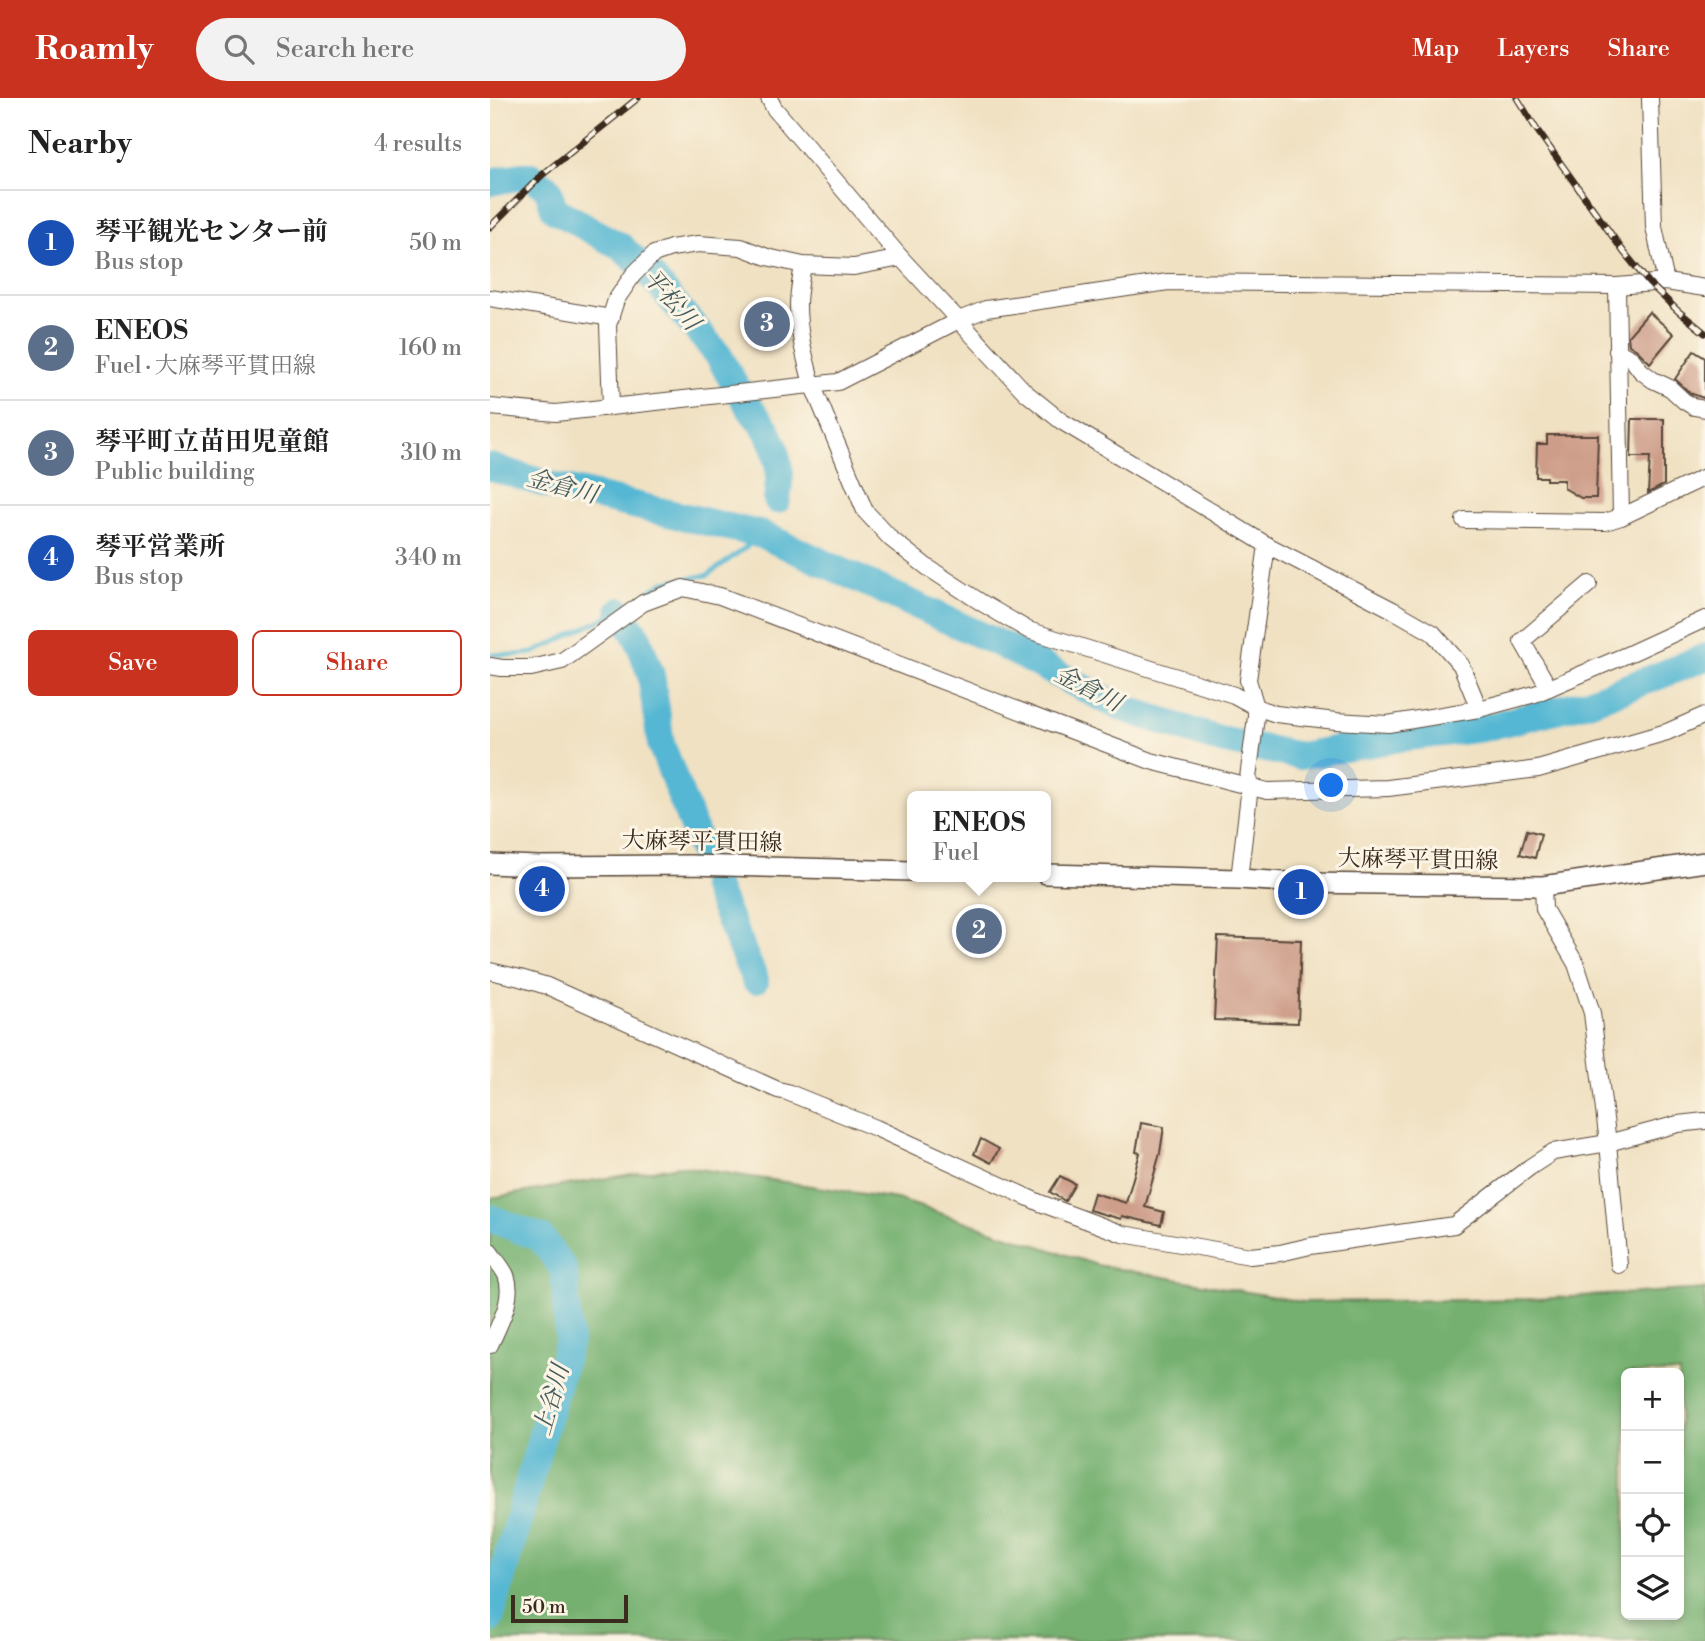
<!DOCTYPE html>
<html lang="en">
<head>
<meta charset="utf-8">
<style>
  body { margin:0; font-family:"Libre Bodoni","Noto Serif JP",serif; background:#f2f2f2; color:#222 }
  .controls { position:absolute; right:21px; bottom:21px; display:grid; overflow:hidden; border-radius:10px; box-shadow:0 4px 10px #0003 }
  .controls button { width:63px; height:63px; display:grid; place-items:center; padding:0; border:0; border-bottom:2px solid #e0e0e0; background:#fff; color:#222; font:35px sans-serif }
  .scale { position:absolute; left:21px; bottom:18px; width:117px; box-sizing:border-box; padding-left:7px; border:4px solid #3b2a1e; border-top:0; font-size:19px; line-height:24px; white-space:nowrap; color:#3b2a1e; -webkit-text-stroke:5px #fcf5e5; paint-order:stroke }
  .you { position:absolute; left:842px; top:688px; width:24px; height:24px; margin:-18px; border:5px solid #fff; border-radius:50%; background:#1a73e8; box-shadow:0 0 0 10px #1a73e833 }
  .badge { display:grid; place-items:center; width:46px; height:46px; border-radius:50%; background:#c8321e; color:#fff; font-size:23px; font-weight:700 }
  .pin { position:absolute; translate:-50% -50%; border:4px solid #fff; box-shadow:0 2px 7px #0006 }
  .popup { position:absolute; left:417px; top:693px; width:144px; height:91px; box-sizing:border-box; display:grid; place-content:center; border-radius:10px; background:#fff; filter:drop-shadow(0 2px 5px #0005); font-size:23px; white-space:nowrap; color:#767676 }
  .popup b { font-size:26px; color:#222 }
  .popup::after { content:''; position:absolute; left:50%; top:100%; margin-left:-14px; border:14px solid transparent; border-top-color:#fff }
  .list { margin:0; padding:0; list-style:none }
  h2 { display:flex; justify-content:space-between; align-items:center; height:91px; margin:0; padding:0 28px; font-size:30px }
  h2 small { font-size:23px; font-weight:400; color:#767676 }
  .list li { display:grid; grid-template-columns:46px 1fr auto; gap:21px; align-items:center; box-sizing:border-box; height:105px; padding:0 28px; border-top:2px solid #e0e0e0 }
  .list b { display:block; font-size:26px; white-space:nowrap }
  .list p { margin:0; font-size:23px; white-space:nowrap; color:#767676 }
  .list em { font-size:23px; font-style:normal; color:#767676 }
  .actions { display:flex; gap:14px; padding:21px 28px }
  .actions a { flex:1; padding:16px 0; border:2px solid #c8321e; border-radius:10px; text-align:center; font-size:24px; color:#c8321e }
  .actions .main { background:#c8321e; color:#fff }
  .icon { flex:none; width:38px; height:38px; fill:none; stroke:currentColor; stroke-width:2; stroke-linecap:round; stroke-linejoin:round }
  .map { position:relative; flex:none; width:1215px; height:1543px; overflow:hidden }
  header { display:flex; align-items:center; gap:42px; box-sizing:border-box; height:98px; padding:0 35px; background:#c8321e; color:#fff }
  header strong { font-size:33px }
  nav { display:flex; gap:38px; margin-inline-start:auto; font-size:24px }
  .search { width:490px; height:63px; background:#f2f2f2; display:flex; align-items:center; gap:18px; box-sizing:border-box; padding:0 24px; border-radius:38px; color:#767676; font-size:26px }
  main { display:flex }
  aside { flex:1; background:#fff }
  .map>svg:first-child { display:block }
  .forest { fill:#75b070; stroke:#586d47; stroke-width:2; fill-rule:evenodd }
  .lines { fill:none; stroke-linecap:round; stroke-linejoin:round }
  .stream { stroke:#55b7d3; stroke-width:4.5 }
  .river { stroke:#55b7d3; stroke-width:28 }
  .building { fill:#cd9d89 }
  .minor-casing { stroke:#564537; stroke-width:18 }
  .major-casing { stroke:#564537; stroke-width:22 }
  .minor { stroke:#fff; stroke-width:16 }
  .major { stroke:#fff; stroke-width:19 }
  .rail-casing { stroke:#3b2a1e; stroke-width:7 }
  .rail { stroke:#fcf5e5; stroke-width:4.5; stroke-dasharray:13; stroke-linecap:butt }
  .labels { text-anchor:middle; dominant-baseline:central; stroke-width:6; stroke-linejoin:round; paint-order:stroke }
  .street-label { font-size:23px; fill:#3b2a1e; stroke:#fcf5e5 }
  .water-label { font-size:24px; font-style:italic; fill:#445b5d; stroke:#fcf5e5 }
</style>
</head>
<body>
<header>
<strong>Roamly</strong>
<div class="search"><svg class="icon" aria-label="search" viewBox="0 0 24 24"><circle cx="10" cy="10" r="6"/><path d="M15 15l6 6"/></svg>Search here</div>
<nav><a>Map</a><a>Layers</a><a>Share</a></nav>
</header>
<main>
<aside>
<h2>Nearby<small>4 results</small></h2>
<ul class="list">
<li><span class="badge" style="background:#1a4fb4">1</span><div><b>琴平観光センター前</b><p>Bus stop</p></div><em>50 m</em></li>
<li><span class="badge" style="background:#5c6f8a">2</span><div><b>ENEOS</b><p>Fuel · 大麻琴平貫田線</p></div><em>160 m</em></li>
<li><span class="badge" style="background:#5c6f8a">3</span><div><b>琴平町立苗田児童館</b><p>Public building</p></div><em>310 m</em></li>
<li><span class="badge" style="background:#1a4fb4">4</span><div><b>琴平営業所</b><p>Bus stop</p></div><em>340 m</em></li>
</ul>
<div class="actions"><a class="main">Save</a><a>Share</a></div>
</aside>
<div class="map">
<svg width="1215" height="1543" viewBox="0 0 1215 1543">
  <rect width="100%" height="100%" fill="#fcf5e5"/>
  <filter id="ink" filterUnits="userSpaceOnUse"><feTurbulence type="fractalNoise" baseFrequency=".0143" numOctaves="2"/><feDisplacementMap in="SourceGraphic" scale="14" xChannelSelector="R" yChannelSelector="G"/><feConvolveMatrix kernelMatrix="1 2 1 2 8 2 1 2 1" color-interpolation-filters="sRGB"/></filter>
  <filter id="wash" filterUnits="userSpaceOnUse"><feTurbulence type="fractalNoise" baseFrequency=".00686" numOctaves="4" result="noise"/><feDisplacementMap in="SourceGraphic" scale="28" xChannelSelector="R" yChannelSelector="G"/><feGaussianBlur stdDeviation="1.57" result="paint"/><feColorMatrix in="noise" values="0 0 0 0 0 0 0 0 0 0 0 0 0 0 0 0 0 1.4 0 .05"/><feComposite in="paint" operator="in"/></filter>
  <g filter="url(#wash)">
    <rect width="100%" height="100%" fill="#f0e1c2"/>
    <path class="forest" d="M 189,1068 L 407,1101 L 607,1167 L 813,1204 L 1047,1201 L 1215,1191 L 1215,1543 L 0,1543 L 0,1100 ZM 1136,1275 L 1189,1275 L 1189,1517 L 1136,1517 Z"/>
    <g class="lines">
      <g class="stream">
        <polyline points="151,499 173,484 218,477 273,437"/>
        <polyline points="0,556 23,557 43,555 129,513"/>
      </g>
      <g class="river">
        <polyline points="0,84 32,78 41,78 58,91 64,111 131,149 157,173 229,258 245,287 262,313 277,332 285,350 290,376 287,402"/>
        <polyline points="0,369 66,389 273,437 514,548 630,609 726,641 810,658 910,640 993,630 1098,604 1171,577 1215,559"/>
        <polyline points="130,513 148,541 161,577 171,646 212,753"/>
        <polyline points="224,787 265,882"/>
        <polyline points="0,1120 51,1140 74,1172 79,1242 0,1521"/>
      </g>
    </g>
    <g id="blocks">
      <g class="building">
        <polygon points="1159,214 1184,236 1160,265 1147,252 1139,247 1138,238"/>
        <polygon points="1204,253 1215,260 1215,297 1213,300 1200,295 1185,281"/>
        <polygon points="1142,321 1174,321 1174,387 1158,395 1160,359 1141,359"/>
        <polygon points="1057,337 1108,337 1106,400 1091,400 1074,390 1074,382 1056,382 1056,379 1046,379 1047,346 1057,346"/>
        <polygon points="1037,732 1051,736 1045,760 1030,756"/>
        <polygon points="728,839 811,842 808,925 724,922"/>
        <polygon points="651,1025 674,1029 670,1055 655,1109 674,1114 671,1127 632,1118 631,1121 599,1112 604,1095 636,1105 650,1055 646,1054"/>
        <polygon points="491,1041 509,1051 501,1065 484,1056"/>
        <polygon points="570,1078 585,1086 575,1103 560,1094"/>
      </g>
    </g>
  </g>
  <g filter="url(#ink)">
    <use href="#blocks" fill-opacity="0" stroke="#564537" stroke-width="2"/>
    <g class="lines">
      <g class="minor-casing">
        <g id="minor">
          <polyline points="279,0 284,10 411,160 535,294 571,323 777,447 903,512 943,535 971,567 989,611"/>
          <polyline points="1160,0 1164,129 1176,184"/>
          <path d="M 313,167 C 311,180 308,194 308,207 C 308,234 315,260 322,286 L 375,413 L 401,441 L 437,469 L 492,505 L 538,532 L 744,597 L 766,609 L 786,616 L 846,623 L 898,626 L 989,611 L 1045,596 L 1141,555 L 1215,521"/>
          <polyline points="1127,188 1131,419"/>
          <polyline points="0,200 121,220"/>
          <polyline points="1127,253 1142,261 1151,273 1163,282 1180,290 1194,303 1204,309 1215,311"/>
          <polyline points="121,308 118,227 126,202 143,177 164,156 181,150 208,146 251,149 277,159 313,167 364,169 411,160"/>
          <polyline points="0,309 66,315 348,284 469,222 496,211 678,184 1127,188 1176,184 1215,190"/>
          <polyline points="974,422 1115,424 1131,419 1215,379"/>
          <polyline points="0,568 12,570 41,570 72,563 153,505 193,490 230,498 661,663 777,693 898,690 1048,671 1177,634 1215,617"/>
          <polyline points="1059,590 1032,543 1099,486"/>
          <polyline points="749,781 760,688 758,680 766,619 766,609 758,582 777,447"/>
          <polyline points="1053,788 1054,811 1086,866 1102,915 1118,1045 1129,1167"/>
          <polyline points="0,873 30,880 57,888 288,992 297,994 386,1030 550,1105 633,1136 760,1158 790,1155 820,1148 964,1127 1040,1069 1063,1054 1118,1045 1188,1026 1215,1023"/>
          <path d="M 0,1154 C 5,1161 12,1169 16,1177 C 25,1201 9,1226 0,1247"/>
        </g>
      </g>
      <g class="major-casing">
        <g id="major">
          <polyline points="0,766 48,768 200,767 422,773"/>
          <polyline points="556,776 749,781 812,785 1053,788 1215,764"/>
        </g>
      </g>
      <use href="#minor" class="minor"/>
      <use href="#major" class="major"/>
      <g class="rail-casing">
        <g id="rail">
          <polyline points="1027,0 1047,32 1133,153 1159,185 1188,213 1215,235"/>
          <polyline points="0,129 52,77 148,0"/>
        </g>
      </g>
      <use href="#rail" class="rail"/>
    </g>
  </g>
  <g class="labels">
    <g class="street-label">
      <text transform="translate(212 744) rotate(1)">大麻琴平貫田線</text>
      <text transform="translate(928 762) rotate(1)">大麻琴平貫田線</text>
    </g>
    <g class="water-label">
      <text transform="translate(181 202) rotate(49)">平松川</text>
      <text transform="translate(72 389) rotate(15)">金倉川</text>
      <text transform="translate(598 591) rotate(27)">金倉川</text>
      <text transform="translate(62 1302) rotate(-74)">上谷川</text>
    </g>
  </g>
</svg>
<div class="controls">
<button>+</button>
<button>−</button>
<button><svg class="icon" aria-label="locate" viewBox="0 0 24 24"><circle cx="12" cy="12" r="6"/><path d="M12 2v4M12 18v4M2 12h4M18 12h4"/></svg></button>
<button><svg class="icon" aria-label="layers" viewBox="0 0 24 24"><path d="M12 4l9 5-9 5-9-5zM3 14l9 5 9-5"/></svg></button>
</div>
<div class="scale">50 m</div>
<div class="you"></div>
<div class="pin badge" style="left:811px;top:794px;background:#1a4fb4">1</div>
<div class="pin badge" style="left:489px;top:833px;background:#5c6f8a">2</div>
<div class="popup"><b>ENEOS</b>Fuel</div>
<div class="pin badge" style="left:277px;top:226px;background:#5c6f8a">3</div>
<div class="pin badge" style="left:52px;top:791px;background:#1a4fb4">4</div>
</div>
</main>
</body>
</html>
